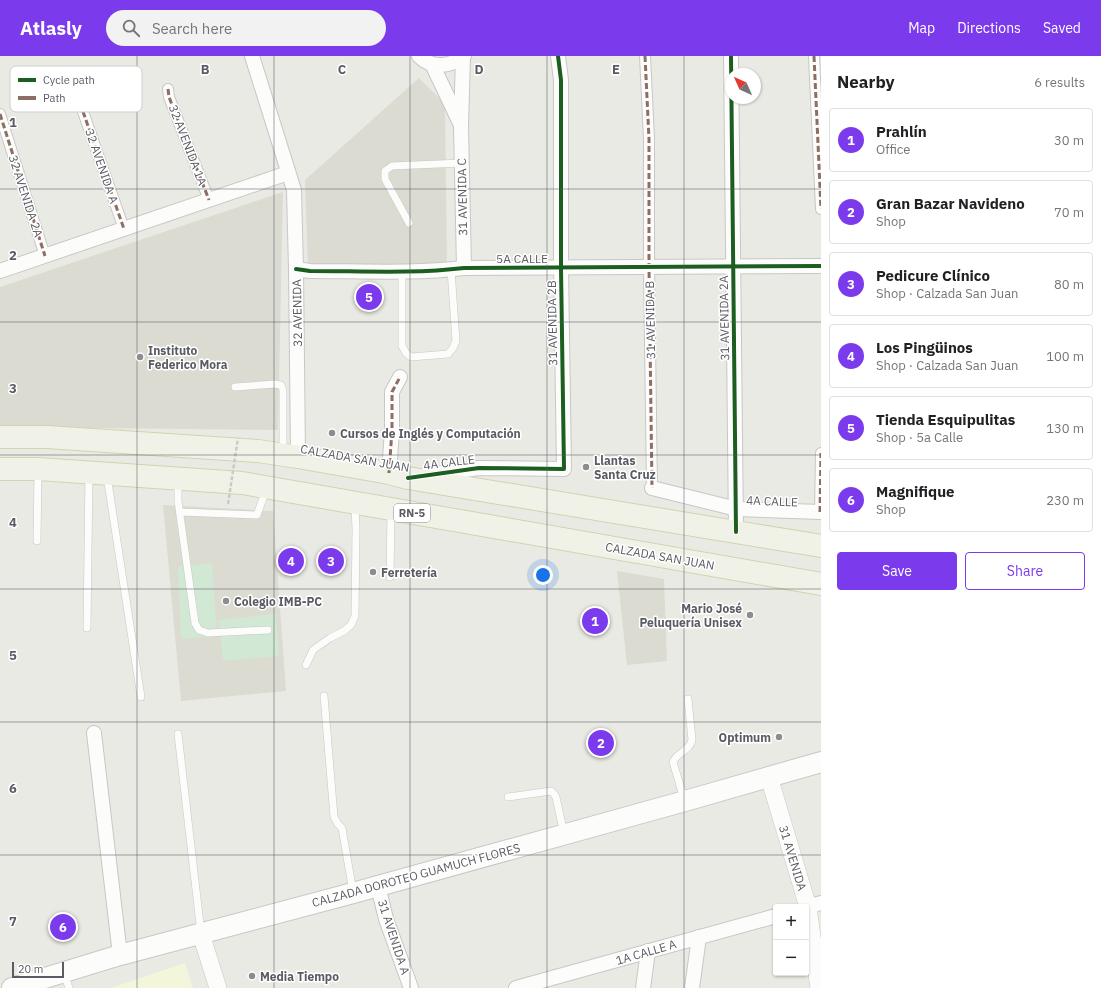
<!DOCTYPE html>
<html lang="en">
<head>
<meta charset="utf-8">
<style>
  body { margin:0; font-family:"IBM Plex Sans",sans-serif; background:#f2f2f2; color:#202124 }
  .controls { position:absolute; right:12px; bottom:12px; display:grid; overflow:hidden; border-radius:4px; box-shadow:0 1px 3px #0004 }
  .controls button { width:36px; height:36px; display:grid; place-items:center; padding:0; border:0; border-bottom:1px solid #e0e0e0; background:#fff; color:#202124; font:20px sans-serif }
  .compass { position:absolute; left:725px; top:12px; width:36px; height:36px; border-radius:50%; background:#fff; box-shadow:0 1px 3px #0004; rotate:315deg }
  .scale { position:absolute; left:12px; bottom:10px; width:52px; box-sizing:border-box; padding-left:4px; border:2px solid #5a5b63; border-top:0; font-size:11px; line-height:14px; white-space:nowrap; color:#5a5b63; -webkit-text-stroke:3px #fff; paint-order:stroke }
  .you { position:absolute; left:543px; top:519px; width:14px; height:14px; margin:-10px; border:3px solid #fff; border-radius:50%; background:#1a73e8; box-shadow:0 0 0 6px #1a73e833 }
  .badge { display:grid; place-items:center; width:26px; height:26px; border-radius:50%; background:#7c3aed; color:#fff; font-size:13px; font-weight:700 }
  .pin { position:absolute; translate:-50% -50%; border:2px solid #fff; box-shadow:0 1px 4px #0006 }
  .list { margin:0; padding:0; list-style:none }
  h2 { display:flex; justify-content:space-between; align-items:center; height:52px; margin:0; padding:0 16px; font-size:17px }
  h2 small { font-size:13px; font-weight:400; color:#757577 }
  .list li { display:grid; grid-template-columns:26px 1fr auto; gap:12px; align-items:center; box-sizing:border-box; height:64px; margin:0 8px 8px; padding:0 8px; border:1px solid #e0e0e0; border-radius:4px }
  .list b { display:block; font-size:15px; white-space:nowrap }
  .list p { margin:0; font-size:13px; white-space:nowrap; color:#757577 }
  .list em { font-size:13px; font-style:normal; color:#757577 }
  .actions { display:flex; gap:8px; padding:12px 16px }
  .actions a { flex:1; padding:9px 0; border:1px solid #7c3aed; border-radius:4px; text-align:center; font-size:14px; color:#7c3aed }
  .actions .main { background:#7c3aed; color:#fff }
  .icon { flex:none; width:22px; height:22px; fill:none; stroke:currentColor; stroke-width:2; stroke-linecap:round; stroke-linejoin:round }
  .map { position:relative; flex:none; width:821px; height:932px; overflow:hidden }
  header { display:flex; align-items:center; gap:24px; box-sizing:border-box; height:56px; padding:0 20px; background:#7c3aed; color:#fff }
  header strong { font-size:19px }
  nav { display:flex; gap:22px; margin-inline-start:auto; font-size:14px }
  .search { width:280px; height:36px; background:#f2f2f2; display:flex; align-items:center; gap:10px; box-sizing:border-box; padding:0 14px; border-radius:22px; color:#757577; font-size:15px }
  main { display:flex }
  aside { flex:1; background:#fff }
  .map>svg:first-child { display:block }
  .commercial { fill:#f4f6db }
  .education { fill:#dbdbd2 }
  .green { fill:#d1e8d5 }
  .lines { fill:none; stroke-linecap:round; stroke-linejoin:round }
  .service-casing { stroke:#c7c7c7; stroke-width:8 }
  .pedestrian-casing { stroke:#c7c7c7; stroke-width:12 }
  .minor-casing { stroke:#c7c7c7; stroke-width:16 }
  .tertiary-casing { stroke:#c7c7c7; stroke-width:18 }
  .secondary-casing { stroke:#c7c7c7; stroke-width:22 }
  .primary-casing { stroke:#d2d3b1; stroke-width:24 }
  .service { stroke:#fcfcfb; stroke-width:7 }
  .pedestrian { stroke:#fcfcfb; stroke-width:10 }
  .minor { stroke:#fcfcfb; stroke-width:14 }
  .tertiary { stroke:#fcfcfb; stroke-width:17 }
  .secondary { stroke:#fcfcfb; stroke-width:20 }
  .primary { stroke:#f1f2e7; stroke-width:22 }
  .path-bridge { stroke:#c7ccca; stroke-width:2.5; stroke-dasharray:4 2; stroke-linecap:butt }
  .quiet { stroke:#8d6e63; stroke-width:3; stroke-dasharray:6 3; stroke-linecap:butt }
  .cycleway-casing { stroke:#fff; stroke-width:6 }
  .cycleway { stroke:#1b5e20; stroke-width:4 }
  .grid { fill:none; stroke:#5a5b63; stroke-width:1; stroke-opacity:0.55 }
  .poi-dot { fill:#8c8d90; stroke:#fff; stroke-width:1.5 }
  .labels { text-anchor:middle; dominant-baseline:central; stroke-width:3; stroke-linejoin:round; paint-order:stroke }
  .shield { fill:#fff; stroke:#8c8c92; stroke-width:1 }
  .shield-label { font-size:11px; font-weight:bold; fill:#5a5b63 }
  .street-label { font-size:12px; fill:#5a5b63; stroke:#fff }
  .poi-label { font-size:12px; font-weight:bold; fill:#5a5b63; stroke:#fff; text-anchor:start }
  .key { fill:#fff; stroke:#ceced0; stroke-width:1 }
  .key-label { font-size:11px; fill:#5a5b63 }
  .grid-label { font-size:13px; text-anchor:middle; font-weight:bold; fill:#5a5b63; stroke:#fff; stroke-width:3; stroke-linejoin:round; paint-order:stroke }
</style>
</head>
<body>
<header>
<strong>Atlasly</strong>
<div class="search"><svg class="icon" aria-label="search" viewBox="0 0 24 24"><circle cx="10" cy="10" r="6"/><path d="M15 15l6 6"/></svg>Search here</div>
<nav><a>Map</a><a>Directions</a><a>Saved</a></nav>
</header>
<main>
<div class="map">
<svg width="821" height="932" viewBox="0 0 821 932">
  <rect width="100%" height="100%" fill="#eaeae4"/>
  <polygon class="commercial" points="185,907 193,932 111,932"/>
  <g class="education">
    <polygon points="419,22 445,48 447,213 308,214 305,124"/>
    <polygon points="283,136 278,374 0,371 0,231"/>
    <polygon points="163,449 273,455 286,635 181,645"/>
    <polygon points="617,515 664,523 667,605 627,609"/>
  </g>
  <g class="green">
    <polygon points="212,507 217,580 181,583 178,511"/>
    <polygon points="276,558 279,600 223,605 219,564"/>
  </g>
  <g class="lines">
    <g class="service-casing">
      <g id="service">
        <polyline points="409,167 385,123 385,115 392,110 462,107"/>
        <polyline points="402,215 402,290 406,297 411,301 448,298 453,292 456,285 451,214"/>
        <polyline points="235,331 275,328 281,329 283,334 283,397"/>
        <polyline points="107,420 141,641"/>
        <polyline points="178,425 178,445 195,567 199,574 208,577 268,574"/>
        <polyline points="180,456 257,459 266,434"/>
        <polyline points="37,485 38,415"/>
        <polyline points="390,521 391,456"/>
        <polyline points="87,572 89,418"/>
        <polyline points="306,609 313,594 330,582 344,575 351,569 355,560 356,473 355,450"/>
        <polyline points="324,640 334,761 338,768 342,772 353,836"/>
        <polyline points="178,678 201,877"/>
        <polyline points="508,741 551,735 554,738 556,741 564,778"/>
        <path d="M 684,743 L 673,706 C 677,696 690,695 692,684 L 688,643"/>
        <polyline points="64,918 69,932"/>
      </g>
    </g>
    <g class="pedestrian-casing">
      <g id="pedestrian">
        <polyline points="645,0 649,83 649,211 652,432"/>
        <polyline points="814,0 821,153"/>
        <polyline points="168,33 169,41 209,144"/>
        <polyline points="80,47 124,173"/>
        <polyline points="0,58 45,200"/>
        <polyline points="820,456 821,397"/>
      </g>
    </g>
    <g class="minor-casing">
      <g id="minor">
        <polyline points="252,0 294,134 296,213 298,401"/>
        <path d="M 419,0 C 432,13 450,11 464,0"/>
        <polyline points="463,0 461,70 464,212"/>
        <polyline points="731,0 736,476"/>
        <polyline points="432,8 460,67"/>
        <path d="M 296,213 L 310,215 C 361,215 413,218 464,212 L 821,210"/>
        <polyline points="0,215 288,117"/>
        <polyline points="389,417 392,374 392,336 400,321"/>
        <polyline points="427,419 479,412 564,413 561,212 561,24 558,0"/>
        <polyline points="652,432 737,453 821,456"/>
        <polyline points="94,677 120,899"/>
        <polyline points="378,830 386,863 411,932"/>
        <polyline points="806,851 821,847"/>
        <polyline points="516,932 776,860"/>
        <polyline points="643,932 648,895"/>
        <polyline points="692,932 699,881"/>
      </g>
    </g>
    <g class="tertiary-casing">
      <g id="tertiary">
        <polyline points="769,721 808,851 819,932"/>
        <polyline points="201,878 218,932"/>
      </g>
    </g>
    <g class="secondary-casing">
      <polyline id="secondary" points="12,932 120,899 353,837 685,745 821,706"/>
    </g>
    <g class="primary-casing">
      <g id="primary">
        <polyline points="0,381 47,381 258,395 298,401 389,417 408,422 821,490"/>
        <polyline points="0,413 38,413 242,427 821,528"/>
      </g>
    </g>
    <use href="#service" class="service"/>
    <use href="#pedestrian" class="pedestrian"/>
    <use href="#minor" class="minor"/>
    <use href="#tertiary" class="tertiary"/>
    <use href="#secondary" class="secondary"/>
    <use href="#primary" class="primary"/>
    <polyline class="path-bridge" points="228,448 238,382"/>
    <g class="quiet">
      <polyline points="645,0 649,83 649,211 652,432"/>
      <polyline points="814,0 821,153"/>
      <polyline points="168,33 169,41 209,144"/>
      <polyline points="80,47 124,173"/>
      <polyline points="0,58 45,200"/>
      <polyline points="389,417 392,374 392,336 400,321"/>
      <polyline points="820,456 821,397"/>
    </g>
    <g class="cycleway-casing">
      <g id="cycleway">
        <polyline points="731,0 736,476"/>
        <path d="M 296,213 L 310,215 C 361,215 413,218 464,212 L 821,210"/>
        <polyline points="408,422 479,412 564,413 561,212 561,24 558,0"/>
      </g>
    </g>
    <use href="#cycleway" class="cycleway"/>
  </g>
  <path class="grid" d="M 137,0 L 137,932M 274,0 L 274,932M 410,0 L 410,932M 547,0 L 547,932M 684,0 L 684,932M 0,133 L 821,133M 0,266 L 821,266M 0,399 L 821,399M 0,533 L 821,533M 0,666 L 821,666M 0,799 L 821,799"/>
  <g class="poi-dot">
    <circle cx="140" cy="301" r="4"/>
    <circle cx="332" cy="377" r="4"/>
    <circle cx="586" cy="411" r="4"/>
    <circle cx="373" cy="516" r="4"/>
    <circle cx="226" cy="545" r="4"/>
    <circle cx="750" cy="559" r="4"/>
    <circle cx="779" cy="681" r="4"/>
    <circle cx="252" cy="920" r="4"/>
  </g>
  <g class="labels">
    <rect class="shield" x="394" y="448" width="36" height="18" rx="3"/>
    <g class="shield-label">
      <text x="412" y="457">RN-5</text>
    </g>
    <g class="street-label">
      <text transform="translate(188 89) rotate(69)">32 AVENIDA 1A</text>
      <text transform="translate(102 110) rotate(71)">32 AVENIDA A</text>
      <text transform="translate(26 140) rotate(72)">32 AVENIDA 2A</text>
      <text transform="translate(462 141) rotate(-91)">31 AVENIDA C</text>
      <text x="522" y="202">5A CALLE</text>
      <text transform="translate(297 257) rotate(-91)">32 AVENIDA</text>
      <text transform="translate(724 262) rotate(-91)">31 AVENIDA 2A</text>
      <text transform="translate(650 264) rotate(-91)">31 AVENIDA B</text>
      <text transform="translate(552 267) rotate(-91)">31 AVENIDA 2B</text>
      <text transform="translate(355 402) rotate(10)">CALZADA SAN JUAN</text>
      <text transform="translate(449 406) rotate(-7)">4A CALLE</text>
      <text transform="translate(772 445) rotate(2)">4A CALLE</text>
      <text transform="translate(660 500) rotate(10)">CALZADA SAN JUAN</text>
      <text transform="translate(793 802) rotate(73)">31 AVENIDA</text>
      <text transform="translate(416 819) rotate(-15)">CALZADA DOROTEO GUAMUCH FLORES</text>
      <text transform="translate(394 881) rotate(72)">31 AVENIDA A</text>
      <text transform="translate(646 896) rotate(-16)">1A CALLE A</text>
    </g>
    <g class="poi-label">
      <text x="148" y="294">Instituto<tspan x="148" dy="14">Federico Mora</tspan></text>
      <text x="340" y="377">Cursos de Inglés y Computación</text>
      <text x="594" y="404">Llantas<tspan x="594" dy="14">Santa Cruz</tspan></text>
      <text x="381" y="516">Ferretería</text>
      <text x="234" y="545">Colegio IMB-PC</text>
      <text x="742" y="552" text-anchor="end">Mario José<tspan x="742" dy="14">Peluquería Unisex</tspan></text>
      <text x="771" y="681" text-anchor="end">Optimum</text>
      <text x="260" y="920">Media Tiempo</text>
    </g>
  </g>
  <rect x="10" y="10" width="132" height="46" rx="6" class="key"/>
  <rect x="18" y="22" width="18" height="4" fill="#1b5e20"/>
  <rect x="18" y="40" width="18" height="4" fill="#8d6e63"/>
  <g class="key-label">
    <text x="43" y="28">Cycle path</text>
    <text x="43" y="46">Path</text>
  </g>
  <g class="grid-label">
    <text x="205" y="18">B</text>
    <text x="342" y="18">C</text>
    <text x="479" y="18">D</text>
    <text x="616" y="18">E</text>
    <text x="13" y="71">1</text>
    <text x="13" y="204">2</text>
    <text x="13" y="337">3</text>
    <text x="13" y="471">4</text>
    <text x="13" y="604">5</text>
    <text x="13" y="737">6</text>
    <text x="13" y="870">7</text>
  </g>
</svg>
<div class="controls">
<button>+</button>
<button>−</button>
</div>
<svg class="compass" viewBox="-18 -18 36 36"><path d="M0-13l5 13h-10z" fill="#e53935"/><path d="M0 13l5-13h-10z" fill="#757577"/></svg>
<div class="scale">20 m</div>
<div class="you"></div>
<div class="pin badge" style="left:595px;top:565px">1</div>
<div class="pin badge" style="left:601px;top:687px">2</div>
<div class="pin badge" style="left:331px;top:505px">3</div>
<div class="pin badge" style="left:291px;top:505px">4</div>
<div class="pin badge" style="left:369px;top:241px">5</div>
<div class="pin badge" style="left:63px;top:871px">6</div>
</div>
<aside>
<h2>Nearby<small>6 results</small></h2>
<ul class="list">
<li><span class="badge">1</span><div><b>Prahlín</b><p>Office</p></div><em>30 m</em></li>
<li><span class="badge">2</span><div><b>Gran Bazar Navideno</b><p>Shop</p></div><em>70 m</em></li>
<li><span class="badge">3</span><div><b>Pedicure Clínico</b><p>Shop · Calzada San Juan</p></div><em>80 m</em></li>
<li><span class="badge">4</span><div><b>Los Pingüinos</b><p>Shop · Calzada San Juan</p></div><em>100 m</em></li>
<li><span class="badge">5</span><div><b>Tienda Esquipulitas</b><p>Shop · 5a Calle</p></div><em>130 m</em></li>
<li><span class="badge">6</span><div><b>Magnifique</b><p>Shop</p></div><em>230 m</em></li>
</ul>
<div class="actions"><a class="main">Save</a><a>Share</a></div>
</aside>
</main>
</body>
</html>
